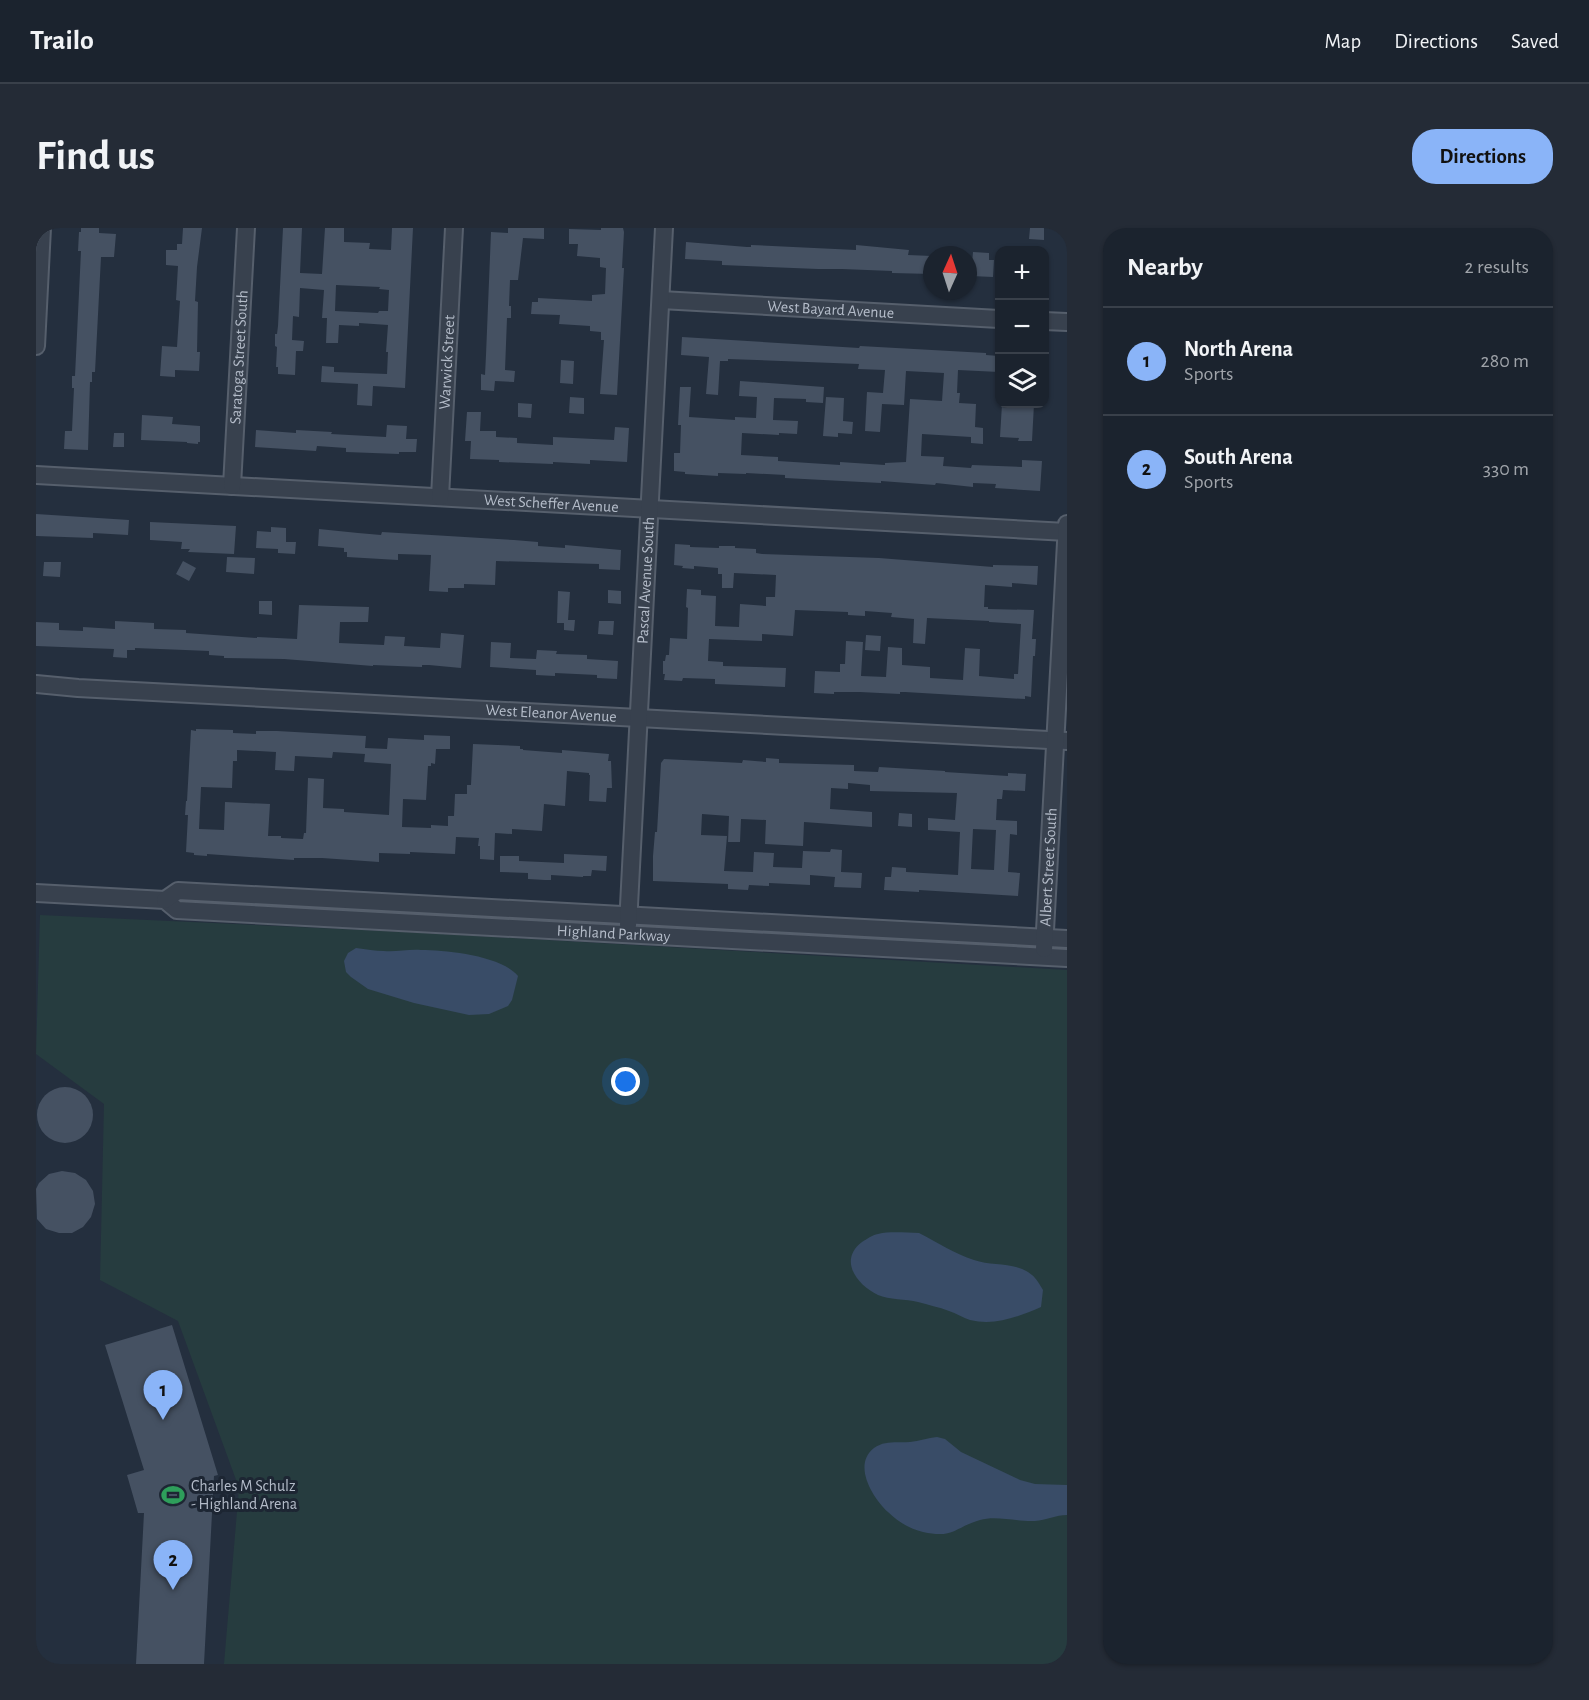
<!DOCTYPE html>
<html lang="en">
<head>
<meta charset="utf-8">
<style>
  body { margin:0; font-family:"Alegreya Sans",sans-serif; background:#242b36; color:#f1f3f6 }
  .controls { position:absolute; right:18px; top:18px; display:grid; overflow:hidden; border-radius:12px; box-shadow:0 2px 4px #0004 }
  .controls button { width:54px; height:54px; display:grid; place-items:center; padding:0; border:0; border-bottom:2px solid #39404a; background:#1b232e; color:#f1f3f6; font:30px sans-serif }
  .compass { position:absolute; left:887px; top:18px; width:54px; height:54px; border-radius:50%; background:#1b232e; box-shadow:0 2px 4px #0004; rotate:3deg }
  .you { position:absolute; left:590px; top:854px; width:21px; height:21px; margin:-15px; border:4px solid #fff; border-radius:50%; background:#1a73e8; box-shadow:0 0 0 9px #1a73e833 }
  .badge { display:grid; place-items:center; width:39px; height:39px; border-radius:50%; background:#8ab4f8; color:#111; font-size:20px; font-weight:700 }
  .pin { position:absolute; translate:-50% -50px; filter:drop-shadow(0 2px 3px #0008) }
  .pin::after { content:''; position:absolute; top:32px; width:21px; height:18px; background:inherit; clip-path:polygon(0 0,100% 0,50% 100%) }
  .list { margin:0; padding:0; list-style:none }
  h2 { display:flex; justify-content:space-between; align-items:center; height:78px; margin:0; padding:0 24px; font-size:26px }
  h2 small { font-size:20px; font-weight:400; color:#a0a4aa }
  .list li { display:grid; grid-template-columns:39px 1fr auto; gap:18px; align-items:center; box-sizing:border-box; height:108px; padding:0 24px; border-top:2px solid #39404a }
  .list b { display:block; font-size:22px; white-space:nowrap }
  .list p { margin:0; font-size:20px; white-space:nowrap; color:#a0a4aa }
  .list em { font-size:20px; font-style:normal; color:#a0a4aa }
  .icon { flex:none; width:33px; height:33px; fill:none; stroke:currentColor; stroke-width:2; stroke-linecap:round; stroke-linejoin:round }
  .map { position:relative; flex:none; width:1031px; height:1436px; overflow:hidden; border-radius:24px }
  header { display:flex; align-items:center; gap:36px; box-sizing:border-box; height:84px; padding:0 30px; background:#1b232e; border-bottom:2px solid #39404a }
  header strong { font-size:28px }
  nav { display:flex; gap:33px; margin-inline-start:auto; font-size:21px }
  .intro { display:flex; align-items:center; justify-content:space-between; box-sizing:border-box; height:144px; padding:0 36px }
  h1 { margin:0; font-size:42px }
  .button { padding:15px 27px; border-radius:24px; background:#8ab4f8; color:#111; font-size:21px; font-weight:700 }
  main { display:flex; gap:36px; padding:0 36px }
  aside { flex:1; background:#1b232e; border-radius:24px; box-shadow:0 2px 4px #0004 }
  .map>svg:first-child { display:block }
  .green { fill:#263c3f }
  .water { fill:#394c67 }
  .building { fill:#455162; fill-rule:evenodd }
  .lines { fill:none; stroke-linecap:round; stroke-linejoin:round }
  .minor-casing { stroke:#565f6c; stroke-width:20 }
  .minor { stroke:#38414e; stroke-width:16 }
  .labels { text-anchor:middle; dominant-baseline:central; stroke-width:6; stroke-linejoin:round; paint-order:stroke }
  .street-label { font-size:16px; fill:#b4bcc9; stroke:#1d2633 }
  .poi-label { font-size:16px; fill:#b4bcc9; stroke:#1d2633; text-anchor:start }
</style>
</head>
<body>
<header>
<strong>Trailo</strong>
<nav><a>Map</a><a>Directions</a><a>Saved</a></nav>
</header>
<div class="intro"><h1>Find us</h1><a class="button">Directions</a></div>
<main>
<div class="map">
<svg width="1031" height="1436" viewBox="0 0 1031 1436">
  <rect width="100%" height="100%" fill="#242f3e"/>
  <polygon class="green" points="4,687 370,704 1031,742 1031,1436 188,1436 203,1260 142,1093 64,1052 68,876 0,826"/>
  <g class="water">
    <path d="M 320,720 C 330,721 339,723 348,723 C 360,724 373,721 385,722 C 411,722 466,728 482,748 L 476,772 L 472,778 L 453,786 L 433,787 L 378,775 L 332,761 L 315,749 L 310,744 L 308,733 L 312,725 Z"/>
    <path d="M 883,1005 C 901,1014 919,1026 938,1032 C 957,1039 980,1033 996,1047 C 1000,1050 1004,1057 1007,1062 L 1005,1079 C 982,1089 959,1098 934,1092 C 927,1090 920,1085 913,1083 C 903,1079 892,1077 882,1074 C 870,1071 853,1072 842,1067 C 821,1057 802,1032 826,1014 C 831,1011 836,1007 842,1006 C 855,1003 870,1005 883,1005 Z"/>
    <path d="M 901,1209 L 909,1211 L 925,1224 L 984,1252 L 999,1256 L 1031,1257 L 1031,1287 C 1020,1287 1010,1292 999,1293 C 983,1294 960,1287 944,1292 C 919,1299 918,1311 887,1304 C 874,1301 862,1294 852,1284 C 837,1270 816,1237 838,1220 C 849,1212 861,1215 874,1214 C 883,1213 892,1210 901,1209 Z"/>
  </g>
  <g class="building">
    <polygon points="45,0 63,0 63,5 80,6 78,29 65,29 59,144 56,144 56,154 54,154 52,222 28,221 29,203 36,203 38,160 36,160 36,148 39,148 45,23 42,23 43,4 45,4"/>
    <polygon points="147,0 166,0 161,39 159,73 162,74 161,124 164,124 163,143 139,142 139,149 124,148 126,118 141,119 144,73 140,72 142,38 130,37 130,22 141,22 141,16 146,16"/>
    <path d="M 247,0 L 266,0 L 264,45 L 286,46 L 289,0 L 308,0 L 308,14 L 334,15 L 333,21 L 355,22 L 356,0 L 377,0 L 369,160 L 337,158 L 336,178 L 321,177 L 322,156 L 285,154 L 286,138 L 298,139 L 298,144 L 351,146 L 352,124 L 350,124 L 352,97 L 323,95 L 323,98 L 303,97 L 302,115 L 290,115 L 291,90 L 286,90 L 288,62 L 264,60 L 263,89 L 257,88 L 256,112 L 268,113 L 267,123 L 260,123 L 259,147 L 242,146 L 242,139 L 240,139 L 241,119 L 239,118 L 239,106 L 241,106 L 242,98 ZM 300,57 L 344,59 L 343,61 L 353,62 L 352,83 L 343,83 L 342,85 L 299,83 Z"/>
    <polygon points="472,0 508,0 508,11 487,10 482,52 474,52 473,78 475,78 475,90 471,90 469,142 479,143 478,154 459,153 458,163 445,162 445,146 449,147 450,127 455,4 472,5"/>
    <polygon points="565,0 587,0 588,4 586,40 588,40 581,167 564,166 568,112 565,112 565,104 554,103 554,98 523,96 524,87 495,86 496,74 502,74 502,70 556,73 556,67 569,66 570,40 564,39 564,30 541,28 542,16 533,16 533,1 565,2"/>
    <polygon points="994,0 1008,0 1008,12 993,11"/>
    <polygon points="650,14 711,19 715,19 715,17 820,22 820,17 873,22 872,27 896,28 896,46 856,45 856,43 806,41 782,41 686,37 686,33 649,31"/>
    <polygon points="937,24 953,25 953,32 958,32 957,49 935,48"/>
    <polygon points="646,109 823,120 824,118 950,125 950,127 963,128 963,144 922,142 921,165 924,165 923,175 940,176 939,199 947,200 947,216 935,215 935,209 886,206 885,228 908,229 907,238 935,240 936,237 986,239 986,232 1006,233 1004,263 959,260 960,256 937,255 937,259 900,255 899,257 845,253 845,255 749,250 749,247 710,245 710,246 682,245 682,248 649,246 649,244 638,243 638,225 644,225 645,197 642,197 644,159 655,159 653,189 699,192 699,189 720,190 721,169 703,168 704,153 788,159 787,175 770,174 770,171 738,170 737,192 762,193 761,206 743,205 743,207 706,205 705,227 742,229 742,233 804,237 804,234 849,237 849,235 870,234 874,171 906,173 908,145 870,143 868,177 846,176 844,204 829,203 831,164 847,165 849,142 822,141 823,136 692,131 692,133 684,133 682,167 670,166 673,129 645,127"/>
    <polygon points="525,132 538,133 537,156 524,155"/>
    <polygon points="534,169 548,170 548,186 533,185"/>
    <polygon points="790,169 808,170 807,193 817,194 816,206 802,205 802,209 787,208"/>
    <polygon points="482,175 496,176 495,190 482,189"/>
    <polygon points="966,176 998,176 996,213 982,213 983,210 964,209"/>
    <polygon points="431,184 445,184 444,203 460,203 460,209 481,210 481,215 517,217 517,209 578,212 579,199 593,200 591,234 554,232 554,236 517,234 517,236 463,234 463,232 434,231 435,213 429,213"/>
    <polygon points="106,187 137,189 136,196 164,198 164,214 162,214 162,216 151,215 151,214 105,212"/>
    <polygon points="351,197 371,198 370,211 381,211 380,224 363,224 363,226 310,224 310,220 281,218 280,223 219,219 220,202 260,205 260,202 296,204 295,206 350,209"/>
    <polygon points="78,205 88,205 88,219 77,219"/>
    <polygon points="0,286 93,292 92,307 57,305 57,310 0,308"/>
    <polygon points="114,294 200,298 198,326 152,324 154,321 145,321 146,314 114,312"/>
    <polygon points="235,299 250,300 250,314 260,314 259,326 242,325 242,321 220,320 221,303 235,304"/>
    <polygon points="283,301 322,305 345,307 346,304 478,312 502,314 502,318 529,320 529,317 585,322 584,342 563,341 563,336 460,333 459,357 428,356 428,360 412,360 412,364 393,363 395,327 362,326 362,332 311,329 311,324 308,324 308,320 282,318"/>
    <polygon points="639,316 654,317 654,319 683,320 683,318 699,318 699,320 720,321 720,325 726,326 843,330 957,339 957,337 1002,338 1001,357 976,355 976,359 949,357 948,379 952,379 952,381 998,382 996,411 1000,411 999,428 997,428 995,469 989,468 989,471 970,470 869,464 864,464 864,466 824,464 798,464 798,466 778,465 779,443 804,444 804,436 809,436 810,413 827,414 825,448 850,449 852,419 866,420 866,437 894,439 894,450 927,452 929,420 944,421 943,448 978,451 978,446 982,446 985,396 953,394 953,393 891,390 889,416 877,415 878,391 855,389 856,385 829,383 829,388 812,387 812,384 759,382 757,408 726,406 726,413 673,411 672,433 687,434 687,438 750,440 749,459 679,456 679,451 647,450 646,453 628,452 629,446 627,446 627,433 629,433 630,427 633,427 634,410 651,411 652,380 650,379 651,361 665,362 665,367 680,368 679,398 703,399 704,376 730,378 730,369 739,369 740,347 698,345 697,360 686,360 686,346 682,346 682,340 658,338 658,341 646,340 647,338 638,337"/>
    <polygon points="191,329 219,330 218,346 190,344"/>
    <polygon points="147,333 160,340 153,353 140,346"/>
    <polygon points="8,334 25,334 24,349 7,348"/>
    <polygon points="572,362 585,363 585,376 572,375"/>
    <polygon points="522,363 534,364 532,392 539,392 538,403 528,402 528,395 521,395"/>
    <polygon points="223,373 236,373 236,387 223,386"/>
    <polygon points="263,377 333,379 332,394 304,394 303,415 348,417 349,408 369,409 368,418 404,420 405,405 428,407 425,440 393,437 386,437 386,439 337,437 337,438 248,431 188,430 188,428 173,427 173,423 149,422 99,420 99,422 91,422 91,430 77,429 78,421 0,418 0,394 23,395 23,402 47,403 47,399 79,401 79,393 118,395 118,401 150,402 150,405 221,410 221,409 261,411"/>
    <polygon points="563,393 578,393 577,407 562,406"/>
    <polygon points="830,407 845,408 844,423 829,422"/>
    <polygon points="455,414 475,415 474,430 500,431 501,422 521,423 520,426 551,427 551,431 582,433 581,451 561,450 561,447 519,445 519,448 500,447 500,442 454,439"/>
    <path d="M 160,501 L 197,502 L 197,505 L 220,506 L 220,503 L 241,503 L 330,508 L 329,520 L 351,521 L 352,510 L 388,512 L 388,507 L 414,508 L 414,521 L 400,521 L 399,536 L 395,535 L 395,538 L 392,538 L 390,572 L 367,571 L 366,599 L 395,600 L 395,597 L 412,598 L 412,588 L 418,588 L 419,566 L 431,566 L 431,557 L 435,557 L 437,516 L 484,518 L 484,521 L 487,521 L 487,522 L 526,525 L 526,522 L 573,526 L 572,533 L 575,533 L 576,560 L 571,560 L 570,574 L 553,573 L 554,547 L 553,547 L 553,545 L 531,543 L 529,578 L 508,576 L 506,603 L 476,601 L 476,606 L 459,605 L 458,632 L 444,631 L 444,618 L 442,618 L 443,610 L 420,609 L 419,626 L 374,624 L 374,626 L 343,625 L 343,634 L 286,630 L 258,630 L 258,632 L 171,626 L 171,628 L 158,627 L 158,625 L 150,624 L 152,587 L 149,587 L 150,573 L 151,573 L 155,502 L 160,503 ZM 201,522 L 240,524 L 239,542 L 258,543 L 259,528 L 296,530 L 297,524 L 329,526 L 328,534 L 355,536 L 353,587 L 308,584 L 308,581 L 287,580 L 288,551 L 272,550 L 270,605 L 268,605 L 267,611 L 245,610 L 245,608 L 232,608 L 234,576 L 189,574 L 188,602 L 163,601 L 165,559 L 196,560 L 197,533 L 201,533 Z"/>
    <path d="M 730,530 L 743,531 L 743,535 L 818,537 L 818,543 L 842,544 L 843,539 L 909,543 L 909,544 L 972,548 L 972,545 L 990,546 L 989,563 L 967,562 L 966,571 L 961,571 L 960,592 L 981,593 L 981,607 L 974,606 L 972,644 L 984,645 L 982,668 L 883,662 L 883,664 L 848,662 L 849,649 L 855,649 L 856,639 L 870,640 L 870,644 L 922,647 L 924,604 L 892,602 L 892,590 L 919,592 L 921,565 L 834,563 L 834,557 L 812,555 L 812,561 L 795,560 L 794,581 L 836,584 L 836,599 L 768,594 L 767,618 L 729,616 L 730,592 L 705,591 L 704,614 L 692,614 L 693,588 L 666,586 L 665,607 L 691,608 L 688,643 L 717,644 L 718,624 L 738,625 L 737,639 L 766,640 L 767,623 L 794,624 L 795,621 L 806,622 L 805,644 L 826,645 L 825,660 L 798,659 L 799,649 L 774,647 L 774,657 L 733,655 L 733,658 L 713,657 L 712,662 L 692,661 L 692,656 L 617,653 L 617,628 L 619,604 L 621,604 L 625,535 L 628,531 L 706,535 L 707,532 L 730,534 ZM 937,601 L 960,602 L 958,642 L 935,641 Z"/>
    <polygon points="863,585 876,586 876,599 862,598"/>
    <polygon points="528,626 571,628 570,643 556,642 555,648 547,648 547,649 515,647 515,652 509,652 492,651 492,645 464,644 464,628 483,628 483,633 528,635"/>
    <circle cx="29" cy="887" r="28"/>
    <polygon points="26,943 39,945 50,952 57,963 59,976 55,989 47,999 36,1005 23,1005 10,1001 1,991 0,961 3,955 13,946"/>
    <polygon points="136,1097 182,1247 178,1248 168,1436 100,1436 108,1285 102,1285 91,1247 108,1242 69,1117"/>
  </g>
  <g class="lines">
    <g class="minor-casing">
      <g id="minor">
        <path id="s1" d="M 625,72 L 963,91"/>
        <polyline points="1008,93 1031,94"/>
        <polyline points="0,118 6,0"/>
        <path id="s2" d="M 0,247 L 1031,304"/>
        <path id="s3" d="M 196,258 L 210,0"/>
        <path id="s4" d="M 404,269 L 418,0"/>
        <path id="s5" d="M 0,456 L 42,460 L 1031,513"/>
        <path id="s6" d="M 0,665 L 129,672 L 141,682 L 1031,730"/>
        <polyline points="129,672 142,663 1031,711"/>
        <path id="s7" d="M 592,697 L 628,0"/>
        <path id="s8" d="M 1008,721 L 1031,296"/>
      </g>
    </g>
    <use href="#minor" class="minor"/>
  </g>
  <defs>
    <g id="stadium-bare" transform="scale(1.8)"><path d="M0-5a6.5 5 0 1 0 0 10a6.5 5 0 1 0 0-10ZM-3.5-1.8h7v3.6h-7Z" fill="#2e9e5b" stroke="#1d2633" stroke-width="2.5" paint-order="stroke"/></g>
  </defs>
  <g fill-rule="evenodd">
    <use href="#stadium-bare" x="137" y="1267"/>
  </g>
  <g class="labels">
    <g class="street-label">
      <text stroke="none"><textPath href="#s1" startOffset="170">West Bayard Avenue</textPath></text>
      <text stroke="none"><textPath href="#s3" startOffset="129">Saratoga Street South</textPath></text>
      <text stroke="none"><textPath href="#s4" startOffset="135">Warwick Street</textPath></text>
      <text stroke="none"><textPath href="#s2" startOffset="516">West Scheffer Avenue</textPath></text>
      <text stroke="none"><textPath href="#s7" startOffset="345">Pascal Avenue South</textPath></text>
      <text stroke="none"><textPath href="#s5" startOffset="516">West Eleanor Avenue</textPath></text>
      <text stroke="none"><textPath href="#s8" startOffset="82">Albert Street South</textPath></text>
      <text stroke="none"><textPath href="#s6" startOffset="582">Highland Parkway</textPath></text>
    </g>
    <g class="poi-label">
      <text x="155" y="1258">Charles M Schulz<tspan x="155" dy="18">- Highland Arena</tspan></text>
    </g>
  </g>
</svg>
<div class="controls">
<button>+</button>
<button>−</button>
<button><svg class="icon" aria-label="layers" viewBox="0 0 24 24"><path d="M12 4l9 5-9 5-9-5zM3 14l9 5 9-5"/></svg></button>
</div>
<svg class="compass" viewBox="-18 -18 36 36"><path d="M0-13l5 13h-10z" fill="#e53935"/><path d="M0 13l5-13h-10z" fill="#a0a4aa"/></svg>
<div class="you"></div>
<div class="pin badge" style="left:127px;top:1192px">1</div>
<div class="pin badge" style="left:137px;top:1362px">2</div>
</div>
<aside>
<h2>Nearby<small>2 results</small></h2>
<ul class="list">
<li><span class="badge">1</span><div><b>North Arena</b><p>Sports</p></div><em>280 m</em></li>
<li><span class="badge">2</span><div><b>South Arena</b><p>Sports</p></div><em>330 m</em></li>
</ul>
</aside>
</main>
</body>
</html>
